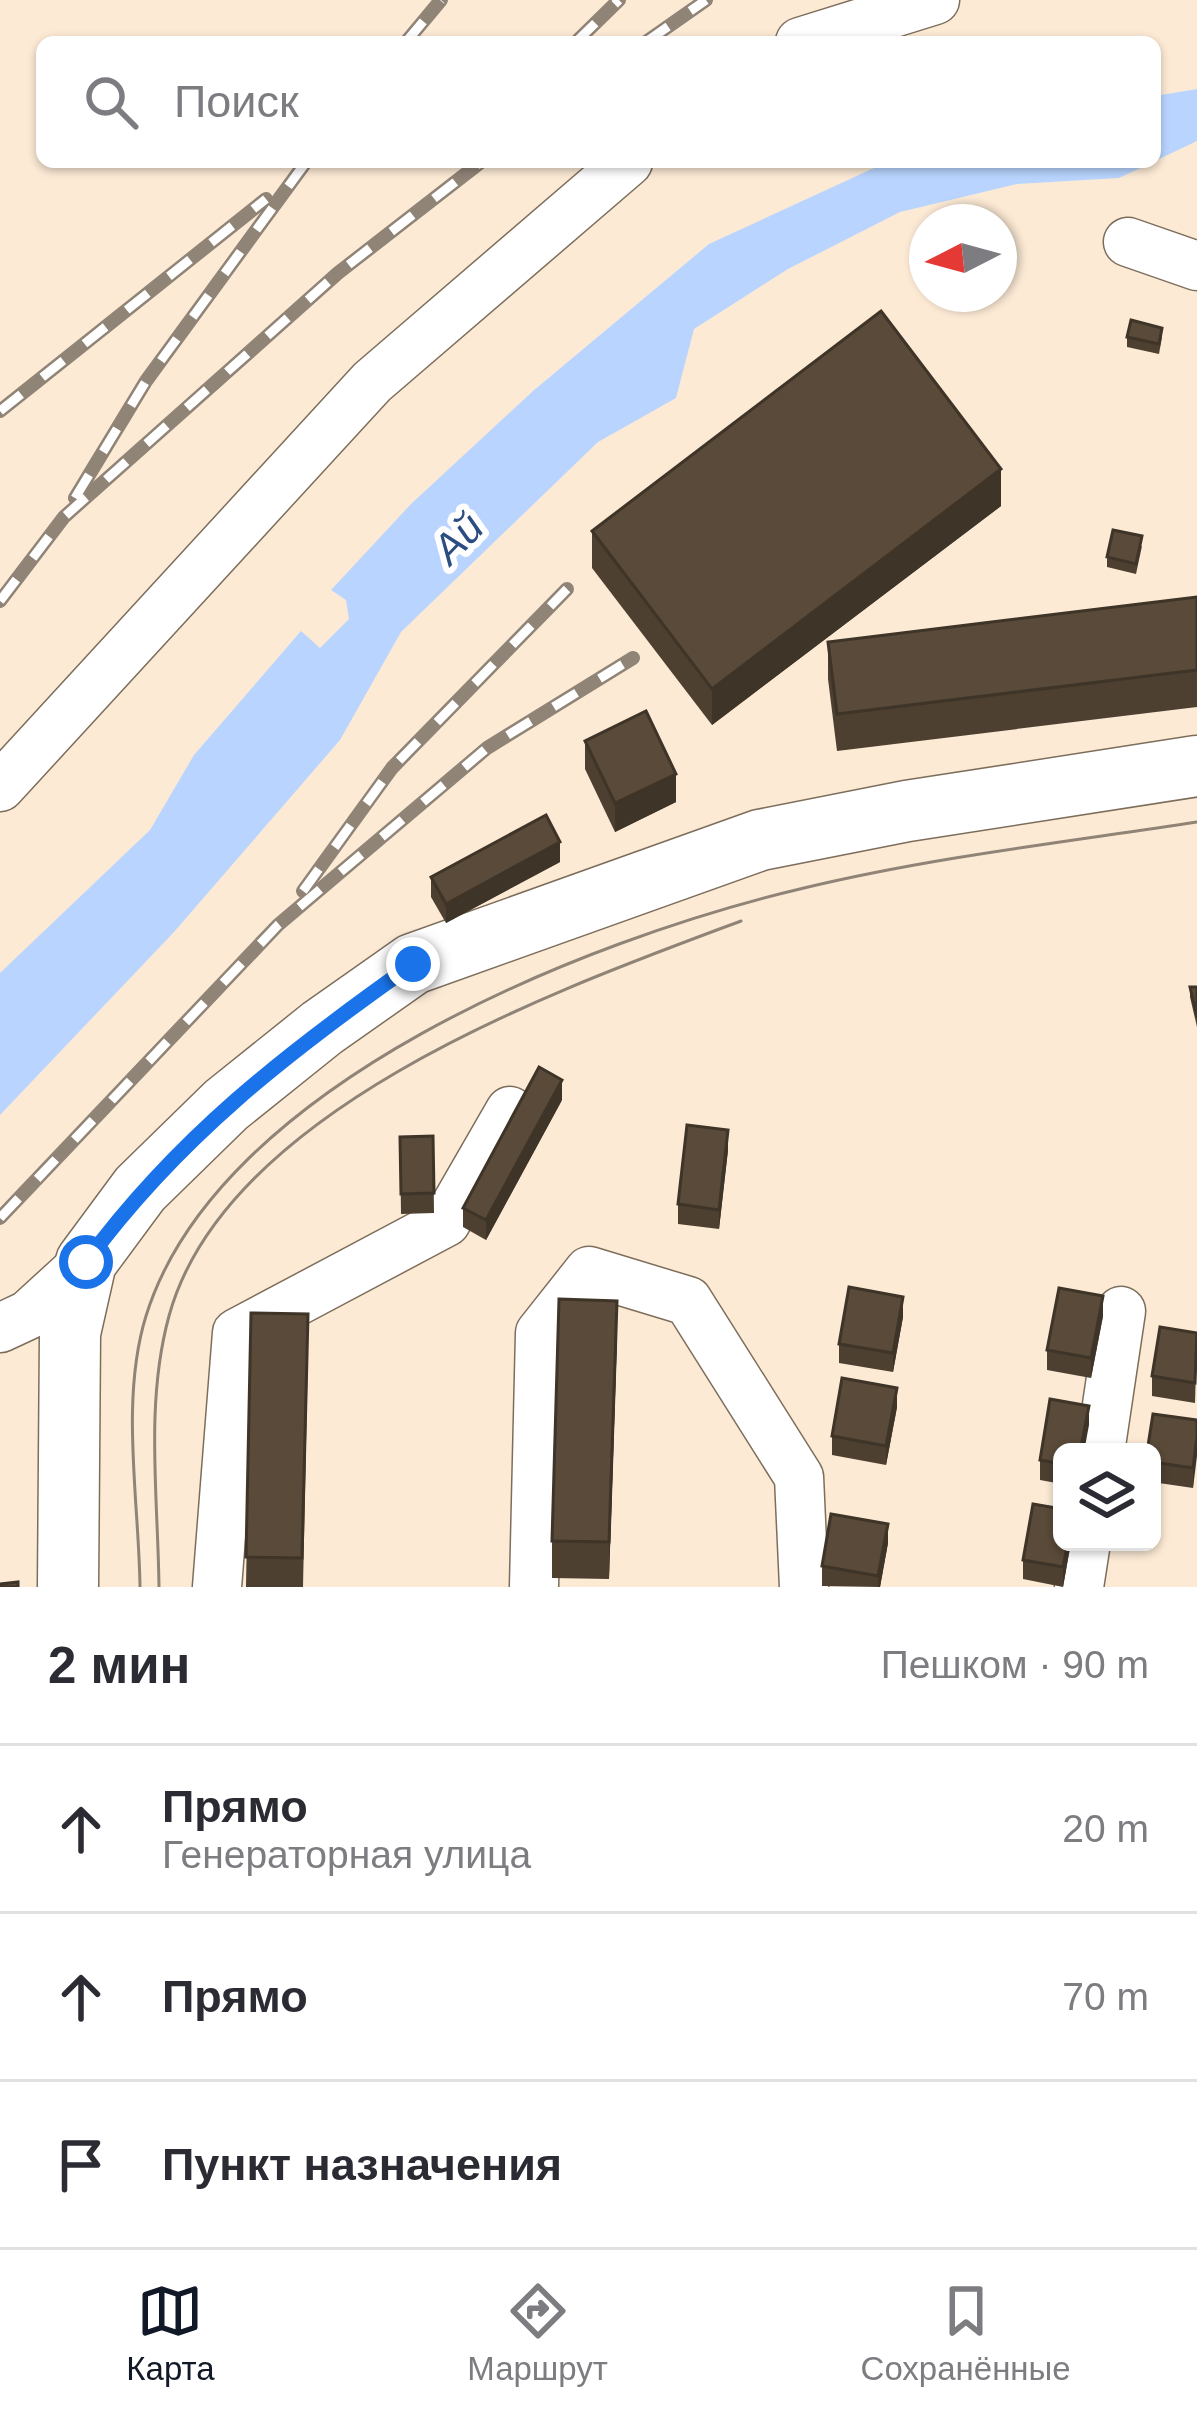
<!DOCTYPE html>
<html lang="ru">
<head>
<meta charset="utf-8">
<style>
  body { margin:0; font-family:Helvetica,sans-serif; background:#f7f7f7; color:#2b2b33 }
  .controls { position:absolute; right:36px; bottom:36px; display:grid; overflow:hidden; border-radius:18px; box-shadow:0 3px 9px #0004 }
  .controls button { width:108px; height:108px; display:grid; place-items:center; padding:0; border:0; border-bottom:3px solid #e1e1e2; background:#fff; color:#2b2b33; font:60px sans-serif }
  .compass { position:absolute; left:909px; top:204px; width:108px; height:108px; border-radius:50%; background:#fff; box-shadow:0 3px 9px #0004; rotate:264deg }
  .stop { position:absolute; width:36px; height:36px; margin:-27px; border:9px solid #1a73e8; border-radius:50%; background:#fff }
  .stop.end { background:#1a73e8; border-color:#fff; box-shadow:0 3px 12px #0008 }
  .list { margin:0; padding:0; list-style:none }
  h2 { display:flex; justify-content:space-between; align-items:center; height:156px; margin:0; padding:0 48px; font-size:51px }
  h2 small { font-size:39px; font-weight:400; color:#7c7c81 }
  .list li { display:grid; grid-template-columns:78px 1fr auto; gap:36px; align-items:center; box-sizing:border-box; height:168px; padding:0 48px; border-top:3px solid #e1e1e2 }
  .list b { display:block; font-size:45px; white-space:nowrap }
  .list p { margin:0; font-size:39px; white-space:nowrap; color:#7c7c81 }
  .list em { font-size:39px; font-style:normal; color:#7c7c81 }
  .icon { flex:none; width:66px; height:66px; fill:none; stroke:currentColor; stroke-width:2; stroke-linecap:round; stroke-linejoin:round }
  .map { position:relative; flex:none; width:1197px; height:1587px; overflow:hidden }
  .search { position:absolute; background:#fff; box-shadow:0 3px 9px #0004; left:36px; right:36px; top:36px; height:132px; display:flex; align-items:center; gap:30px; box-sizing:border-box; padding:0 42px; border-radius:18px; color:#7c7c81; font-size:45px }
  .sheet { height:660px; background:#fff }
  nav { display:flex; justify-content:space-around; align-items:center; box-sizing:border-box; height:168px; border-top:3px solid #e1e1e2; background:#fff; font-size:33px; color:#7c7c81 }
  nav a { display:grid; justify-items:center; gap:6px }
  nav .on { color:#111827 }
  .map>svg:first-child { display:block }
  .water { fill:#b9d5ff }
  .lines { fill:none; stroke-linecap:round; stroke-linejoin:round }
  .minor-casing { stroke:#7d6e5c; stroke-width:51 }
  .major-casing { stroke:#7d6e5c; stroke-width:63 }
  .minor { stroke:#fff; stroke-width:48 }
  .major { stroke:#fff; stroke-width:60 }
  .tram { stroke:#908477; stroke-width:3 }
  .rail-casing { stroke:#908477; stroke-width:14 }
  .rail { stroke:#fff; stroke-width:9; stroke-dasharray:27; stroke-linecap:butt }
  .wall { fill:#4d4031 }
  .shaded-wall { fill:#3e3428 }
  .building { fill:#594a39; stroke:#3e3428; stroke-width:3 }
  .route { stroke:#1a73e8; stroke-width:15 }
  .labels { text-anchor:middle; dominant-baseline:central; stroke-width:12; stroke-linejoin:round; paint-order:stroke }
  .water-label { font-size:42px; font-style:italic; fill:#2b4d81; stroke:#fff }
</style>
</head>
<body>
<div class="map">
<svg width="1197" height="1587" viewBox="0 0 1197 1587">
  <rect width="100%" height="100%" fill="#fcead5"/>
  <g class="water">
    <polygon points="1197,89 1197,141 1155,161 1155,96"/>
    <polygon points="887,162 1153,162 1119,178 1017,184 900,212 788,269 694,329 676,398 598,442 401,632 340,740 174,932 0,1115 0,973 150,830 194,755 301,631 320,648 349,619 346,600 331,590 411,504 533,391 709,244"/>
  </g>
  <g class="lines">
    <g class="minor-casing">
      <g id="minor">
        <polyline points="800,42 935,0"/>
        <polyline points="1128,242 1197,266"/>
        <polyline points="0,787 372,382 628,162"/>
        <polyline points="0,1328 28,1315 86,1262"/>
        <polyline points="1100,1452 1121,1311"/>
        <polyline points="217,1587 237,1333 446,1222 510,1111"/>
        <polyline points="534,1587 540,1333 589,1271 688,1301 799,1477 804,1587"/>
        <polyline points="1079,1587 1086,1542"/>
      </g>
    </g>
    <g class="major-casing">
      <polyline id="major" points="68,1587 70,1333 86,1262 140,1189 226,1105 322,1028 413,964 760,840 907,811 1197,766"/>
    </g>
    <use href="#minor" class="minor"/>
    <use href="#major" class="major"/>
    <g class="tram">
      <path d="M 140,1587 C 139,1501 120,1400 146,1316 C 218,1084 587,939 804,888 C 933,857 1066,842 1197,822"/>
      <path d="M 159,1587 C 158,1497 145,1403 169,1316 C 226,1107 559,989 741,921"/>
    </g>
    <g class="rail-casing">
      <g id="rail">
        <polyline points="406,42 441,0"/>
        <polyline points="576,42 619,0"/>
        <polyline points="646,42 706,0"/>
        <polyline points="0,411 266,199"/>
        <polyline points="75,498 146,381 306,162"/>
        <polyline points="0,601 64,517 338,273 481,162"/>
        <polyline points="303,891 392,768 567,589"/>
        <polyline points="0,1218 278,925 487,748 633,658"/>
      </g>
    </g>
    <use href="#rail" class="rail"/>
  </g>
  <g class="wall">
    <polygon points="1127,337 1162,337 1159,354 1127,347"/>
    <polygon points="1001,506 712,725 592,568 592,531"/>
    <polygon points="1142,546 1136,574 1107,567 1107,557"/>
    <polygon points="1197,597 1197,707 837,751 828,679 828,642"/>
    <polygon points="585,741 676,802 615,832 585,769"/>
    <polygon points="560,862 446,923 431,897 431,877"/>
    <polygon points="1190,987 1197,987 1197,1027 1190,997"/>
    <polygon points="562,1100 486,1240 463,1227 463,1208"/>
    <polygon points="433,1136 434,1213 401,1214 400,1137"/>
    <polygon points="728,1150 719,1229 678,1224 678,1204"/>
    <polygon points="251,1313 308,1351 303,1587 246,1587"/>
    <polygon points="1103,1316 1091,1378 1047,1370 1047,1350"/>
    <polygon points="903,1317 893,1372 839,1363 839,1344"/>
    <polygon points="1197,1333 1195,1403 1152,1396 1152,1376"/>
    <polygon points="617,1337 609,1579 552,1578 552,1541"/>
    <polygon points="897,1407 886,1465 832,1455 832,1436"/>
    <polygon points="1197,1420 1193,1488 1152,1482 1152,1452"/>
    <polygon points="1089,1425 1062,1452 1062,1484 1040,1480 1040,1460"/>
    <polygon points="1062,1542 1071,1542 1063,1587 1023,1579 1023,1560"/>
    <polygon points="888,1543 880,1587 822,1586 822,1566"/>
  </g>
  <g class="shaded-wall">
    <polygon points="1001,469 1001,506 712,725 712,689"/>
    <polygon points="676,774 676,802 615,832 615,803"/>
    <polygon points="560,842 560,862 446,923 446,904"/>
    <polygon points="562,1080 562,1100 486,1240 486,1220"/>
    <polygon points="728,1130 728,1150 719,1229 719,1210"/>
    <polygon points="1103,1296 1103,1316 1091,1378 1091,1358"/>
    <polygon points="903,1297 903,1317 893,1372 893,1353"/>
    <polygon points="617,1301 617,1337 609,1579 609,1542"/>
    <polygon points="897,1388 897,1407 886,1465 886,1446"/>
    <polygon points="1089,1406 1089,1425 1084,1452 1080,1452"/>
    <polygon points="1197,1437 1197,1456 1193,1488 1193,1468"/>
    <polygon points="888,1524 888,1543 880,1587 878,1587 878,1576"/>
    <polygon points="1068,1542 1071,1542 1063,1587 1063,1567"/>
  </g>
  <g class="building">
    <polygon points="881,311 1001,469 712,689 592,531"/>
    <polygon points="1131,320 1162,328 1159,344 1127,337"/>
    <polygon points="1113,530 1142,536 1136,564 1107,557"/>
    <polygon points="1197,597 1197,670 837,714 828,642"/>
    <polygon points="646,711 676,774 615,803 585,741"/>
    <polygon points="546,815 560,842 446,904 431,877"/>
    <polygon points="1190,987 1197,987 1197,1017"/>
    <polygon points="539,1067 562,1080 486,1220 463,1208"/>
    <polygon points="687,1125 728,1130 719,1210 678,1204"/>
    <polygon points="433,1136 434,1193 401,1194 400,1137"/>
    <polygon points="849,1287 903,1297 893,1353 839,1344"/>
    <polygon points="1059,1288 1103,1296 1091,1358 1047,1350"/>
    <polygon points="559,1299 617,1301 609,1542 552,1541"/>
    <polygon points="251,1313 308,1314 302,1558 246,1557"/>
    <polygon points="1160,1327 1197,1333 1195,1383 1152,1376"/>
    <polygon points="842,1378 897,1388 886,1446 832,1436"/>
    <polygon points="1050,1399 1089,1406 1080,1452 1062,1452 1062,1464 1040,1460"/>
    <polygon points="1153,1414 1197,1420 1197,1437 1193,1468 1152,1462 1152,1452 1147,1452"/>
    <polygon points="1033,1504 1062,1509 1062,1542 1068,1542 1063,1567 1023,1560"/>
    <polygon points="831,1514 888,1524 878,1576 822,1566"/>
    <polygon points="18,1582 18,1587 0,1587 0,1584"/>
  </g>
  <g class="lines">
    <path class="route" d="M 86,1262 C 178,1137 287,1053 413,964"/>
  </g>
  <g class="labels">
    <g class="water-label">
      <text transform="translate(458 538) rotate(-46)">Ай</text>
    </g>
  </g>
</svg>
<div class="controls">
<button><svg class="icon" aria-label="layers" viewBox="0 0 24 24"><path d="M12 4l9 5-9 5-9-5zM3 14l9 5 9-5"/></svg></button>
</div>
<svg class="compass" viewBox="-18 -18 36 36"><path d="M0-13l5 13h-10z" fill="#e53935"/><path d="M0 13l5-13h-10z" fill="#7c7c81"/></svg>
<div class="stop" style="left:86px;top:1262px"></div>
<div class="stop end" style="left:413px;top:964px"></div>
<div class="search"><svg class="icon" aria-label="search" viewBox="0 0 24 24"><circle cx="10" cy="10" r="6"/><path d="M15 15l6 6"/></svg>Поиск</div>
</div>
<section class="sheet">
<h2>2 мин<small>Пешком · 90 m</small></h2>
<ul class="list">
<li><svg class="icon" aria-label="ahead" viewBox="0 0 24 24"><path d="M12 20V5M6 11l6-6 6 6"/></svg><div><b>Прямо</b><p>Генераторная улица</p></div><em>20 m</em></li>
<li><svg class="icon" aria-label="ahead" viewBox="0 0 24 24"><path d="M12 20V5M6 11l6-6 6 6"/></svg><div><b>Прямо</b></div><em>70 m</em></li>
<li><svg class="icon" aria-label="arrive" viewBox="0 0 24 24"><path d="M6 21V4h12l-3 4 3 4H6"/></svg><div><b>Пункт назначения</b></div></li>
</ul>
</section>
<nav>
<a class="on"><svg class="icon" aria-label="map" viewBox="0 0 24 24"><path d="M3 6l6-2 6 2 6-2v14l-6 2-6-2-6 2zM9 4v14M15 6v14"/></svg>Карта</a>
<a><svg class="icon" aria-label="directions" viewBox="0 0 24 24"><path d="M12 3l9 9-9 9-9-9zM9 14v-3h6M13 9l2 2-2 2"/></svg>Маршрут</a>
<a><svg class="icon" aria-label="saved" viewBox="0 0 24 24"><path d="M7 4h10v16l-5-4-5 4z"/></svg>Сохранённые</a>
</nav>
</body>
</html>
